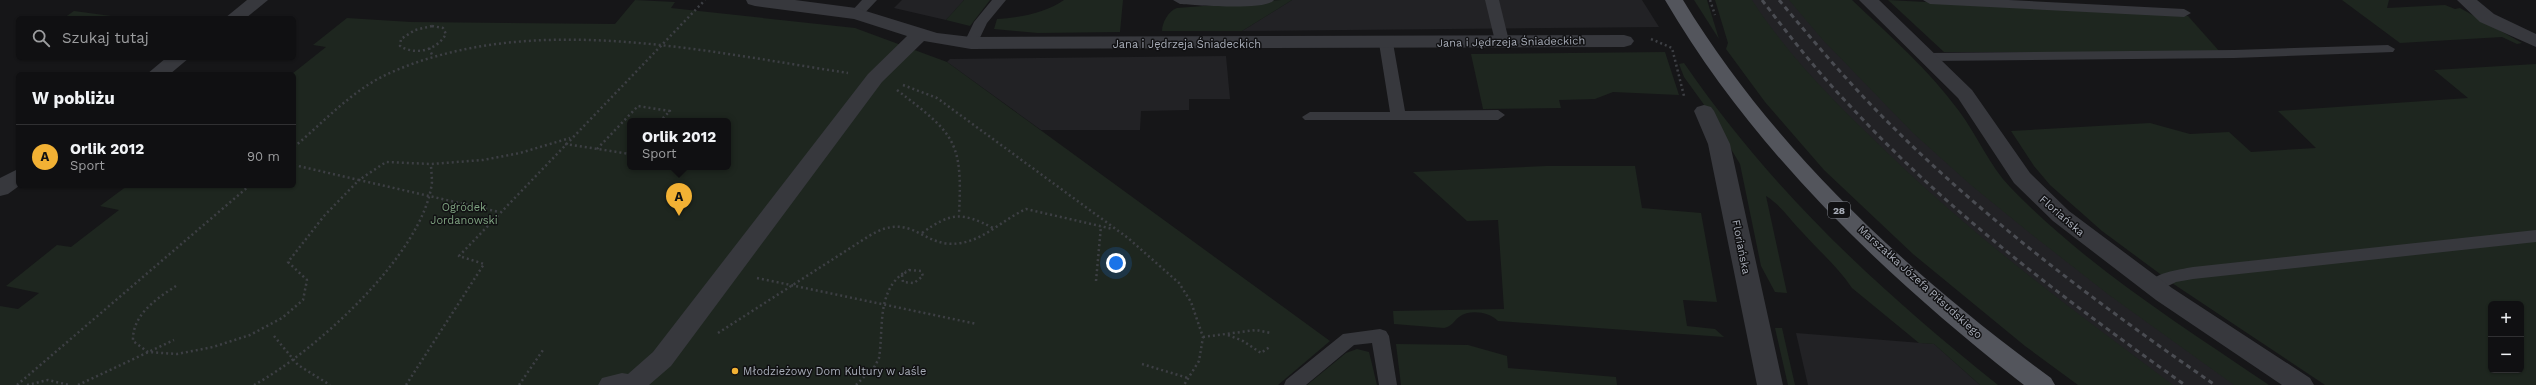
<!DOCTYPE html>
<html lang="pl">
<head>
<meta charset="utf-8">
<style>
  body { margin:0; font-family:"Work Sans",sans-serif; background:#1e1e20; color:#f1f3f6 }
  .controls { position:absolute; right:12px; bottom:12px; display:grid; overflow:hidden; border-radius:6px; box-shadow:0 1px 3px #0004 }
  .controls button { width:36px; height:36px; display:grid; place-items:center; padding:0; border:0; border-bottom:1px solid #303032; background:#101012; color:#f1f3f6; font:20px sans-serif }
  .you { position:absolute; left:1116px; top:263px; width:14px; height:14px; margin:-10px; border:3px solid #fff; border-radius:50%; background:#1a73e8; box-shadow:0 0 0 6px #1a73e833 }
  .badge { display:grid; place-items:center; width:26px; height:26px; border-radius:50%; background:#f2b134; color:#111; font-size:13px; font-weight:700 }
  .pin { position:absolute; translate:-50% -33px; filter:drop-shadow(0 1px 2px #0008) }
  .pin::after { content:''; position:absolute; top:21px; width:14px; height:12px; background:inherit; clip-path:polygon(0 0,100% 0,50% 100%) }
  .popup { position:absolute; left:627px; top:118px; width:104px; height:52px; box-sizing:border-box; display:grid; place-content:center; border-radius:6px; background:#101012; filter:drop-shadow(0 1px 3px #0005); font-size:13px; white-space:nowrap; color:#9c9d9f }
  .popup b { font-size:15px; color:#f1f3f6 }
  .popup::after { content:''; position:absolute; left:50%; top:100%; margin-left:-8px; border:8px solid transparent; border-top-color:#101012 }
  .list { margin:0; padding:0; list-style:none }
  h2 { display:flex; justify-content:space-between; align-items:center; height:52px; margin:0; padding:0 16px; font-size:17px }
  h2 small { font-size:13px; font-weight:400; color:#9c9d9f }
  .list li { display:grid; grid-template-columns:26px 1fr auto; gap:12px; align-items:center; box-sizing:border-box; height:64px; padding:0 16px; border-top:1px solid #303032 }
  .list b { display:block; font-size:15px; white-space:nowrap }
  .list p { margin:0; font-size:13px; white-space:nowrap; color:#9c9d9f }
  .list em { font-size:13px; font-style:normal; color:#9c9d9f }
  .icon { flex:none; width:22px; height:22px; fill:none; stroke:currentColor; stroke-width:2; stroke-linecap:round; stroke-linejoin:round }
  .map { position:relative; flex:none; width:2536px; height:385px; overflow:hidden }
  .search { position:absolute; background:#101012; box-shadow:0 1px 3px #0004; left:16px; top:16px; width:280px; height:44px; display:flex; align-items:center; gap:10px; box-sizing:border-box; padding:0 14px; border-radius:6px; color:#9c9d9f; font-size:15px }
  .panel { position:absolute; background:#101012; box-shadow:0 1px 3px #0004; left:16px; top:72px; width:280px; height:116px; border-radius:6px }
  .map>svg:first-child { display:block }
  .built { fill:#222225 }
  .green { fill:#1e261f; fill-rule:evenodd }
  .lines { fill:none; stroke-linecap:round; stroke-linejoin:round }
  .path { stroke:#3d3f44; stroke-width:2.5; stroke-dasharray:2 3; stroke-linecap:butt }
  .lane { fill:#37383d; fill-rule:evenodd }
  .street { fill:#37383d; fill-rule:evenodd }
  .primary { fill:#53555c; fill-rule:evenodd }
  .rail { stroke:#4a4c52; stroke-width:3; stroke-dasharray:5 4; stroke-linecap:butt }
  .poi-dot { fill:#f2b134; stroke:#111113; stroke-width:1.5 }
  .labels { text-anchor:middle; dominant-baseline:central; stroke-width:3; stroke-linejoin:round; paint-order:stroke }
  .shield { fill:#111113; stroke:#7b7e86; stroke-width:1 }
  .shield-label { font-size:10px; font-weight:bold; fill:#a8adb8 }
  .street-label { font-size:11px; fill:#a8adb8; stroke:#111113 }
  .park-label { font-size:11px; fill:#7fa381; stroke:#111113 }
  .poi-label { font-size:11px; fill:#a8adb8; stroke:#111113; text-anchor:start }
</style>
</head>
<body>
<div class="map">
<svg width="2536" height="385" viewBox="0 0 2536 385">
  <rect width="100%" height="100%" fill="#161618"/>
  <g class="built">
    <polygon points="902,0 964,0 946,20 894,8"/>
    <polygon points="1292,0 1642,0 1659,27 1242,31"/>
    <polygon points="1745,0 1799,0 1845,55 2238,385 2167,385 2049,299 1845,119"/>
    <polygon points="1226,56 1230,99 1189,99 1189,110 1141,111 1140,130 1041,130 947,62 950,59"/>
    <polygon points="1796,333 1934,344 1980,385 1808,385"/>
  </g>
  <g class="green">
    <path d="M 635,0 L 675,2 L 671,8 L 855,28 L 947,62 L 1330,341 L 1278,385 L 0,385 L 0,306 L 18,309 L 39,293 L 6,286 L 57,245 L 71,247 L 119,210 L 100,206 L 127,186 L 294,186 L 292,74 L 326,47 L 313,45 L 347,18 L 411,22 L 615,24 ZM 630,121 L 728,121 L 728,167 L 630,167 Z"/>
    <polygon points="964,0 990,0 970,26 946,20"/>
    <path d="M 1064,0 L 1123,0 L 1120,32 L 1038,33 L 994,29 L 997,19 C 1018,18 1046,13 1064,0 Z"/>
    <path d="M 1281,0 L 1292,0 L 1242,31 L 1162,31 C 1162,23 1168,11 1177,8 Z"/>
    <polygon points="1694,0 1707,0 1719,39"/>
    <path d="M 1715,0 L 1752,0 C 1791,60 1841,108 1892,157 C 1979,241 2076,312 2173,385 L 2078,385 L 2025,346 L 1913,254 L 1824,170 L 1765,102 L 1726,49 L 1728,43 Z"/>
    <path d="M 1789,0 L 1852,0 C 1889,35 1929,70 1959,111 C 1977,135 1989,165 2010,187 C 2085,265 2179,324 2269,385 L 2234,385 L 2109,295 L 2031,234 L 1972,186 L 1913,133 L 1822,39 Z"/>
    <polygon points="1888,0 2188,16 2220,52 1944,52"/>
    <polygon points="2342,0 2389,0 2387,8 2445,5 2455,9 2460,8 2522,43 2517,44 2502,37 2400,43"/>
    <polygon points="74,11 126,18 64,18"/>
    <polygon points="1665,52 1679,95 1613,92 1595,99 1559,100 1561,108 1483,109 1471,54"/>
    <path d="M 1684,63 C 1773,192 1877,288 1998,385 L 1980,385 L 1934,344 L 1919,343 L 1852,288 C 1838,267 1820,252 1803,233 C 1790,220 1782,206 1766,196 L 1787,293 L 1775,292 L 1761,266 L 1740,164 L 1705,106 L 1684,77 L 1679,64 Z"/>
    <path d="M 2536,64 L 2536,385 L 2325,385 L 2175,285 L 2102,231 L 2050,185 L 2034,166 L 2011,131 L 2150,123 L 2190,134 L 2229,132 L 2251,152 L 2316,148 L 2278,111 L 2468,98 L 2434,70 ZM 2491,304 L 2521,304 L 2521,370 L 2491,370 Z"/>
    <path d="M 1546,166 L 1635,166 L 1642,208 L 1701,213 L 1717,302 L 1683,300 L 1687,326 L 1715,329 L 1724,337 L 1498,321 C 1489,312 1470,309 1459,317 C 1453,322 1452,326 1444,328 L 1394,324 L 1393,311 L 1504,309 L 1498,220 L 1467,221 L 1413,172 Z"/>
    <polygon points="1775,328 1782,328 1795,385 1788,385"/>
    <polygon points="1396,344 1468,345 1507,356 1508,368 1616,377 1617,385 1401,385"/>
    <polygon points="1357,349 1369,352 1377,385 1307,385 1346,353"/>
  </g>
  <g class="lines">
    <g class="path">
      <polyline points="1710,0 1715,15"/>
      <path d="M 432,26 L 443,28 L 446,34 C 437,50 416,56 400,46 L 401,39 L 415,30 Z"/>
      <polyline points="1651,39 1672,48 1684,96"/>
      <polyline points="429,48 433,57"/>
      <polyline points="903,85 937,98 1128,238 1179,283 1191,302 1203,337 1199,361 1184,385"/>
      <path d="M 897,90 C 954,134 963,140 959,214"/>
      <polyline points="565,144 630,154"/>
      <path d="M 294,147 C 325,121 354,88 392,72 C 532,11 703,51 848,73"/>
      <polyline points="597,149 638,106 670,111 660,121"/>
      <polyline points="294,165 359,180 386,162 431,164 483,160 520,153 570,138"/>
      <path d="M 922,233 C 951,212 962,212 993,228"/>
      <polygon points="909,270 921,271 923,276 914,283 903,282 902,275"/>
      <polyline points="757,278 977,324"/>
      <polyline points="1096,281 1101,226"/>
      <path d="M 176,286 C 156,299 132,315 133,341 L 148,352 L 177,354 L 213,347 L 250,335 L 282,318 L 303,300 L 307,280 L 288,262 L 324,216 L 359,180 L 499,212"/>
      <path d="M 718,333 L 869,236 C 913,209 922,250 961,243 C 985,239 1004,219 1026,209 L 1113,229"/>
      <polyline points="1228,335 1243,341 1261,353 1271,346"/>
      <polyline points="274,336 298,365 330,385"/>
      <polyline points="1203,337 1256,330 1271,333"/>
      <polyline points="1142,364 1188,378"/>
      <polyline points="17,385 249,186"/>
      <polyline points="27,385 48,380 69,385"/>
      <polyline points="78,385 174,340"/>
      <path d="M 254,385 C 314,352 424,254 432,182 C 432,176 431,170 431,164"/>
      <polyline points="406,385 484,264 459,256 705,0"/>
      <polyline points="519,385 543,350"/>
      <path d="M 856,385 L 875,366 L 879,358 C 884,326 876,291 906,271"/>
    </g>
    <g class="lane">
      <polygon points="862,0 877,0 861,17 851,17 849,14"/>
      <polygon points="992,0 1006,0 987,23 976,46 966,46 964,43 974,22"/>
      <path d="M 1173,0 L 1274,0 C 1266,11 1195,5 1180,4 Z"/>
      <polygon points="1485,0 1499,0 1509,41 1507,44 1502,45 1495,41"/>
      <polygon points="1923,0 2009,0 2184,9 2191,13 2184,17 1930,4"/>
      <polygon points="1386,39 1393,43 1405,111 1498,110 1505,115 1498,120 1305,120 1302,117 1310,112 1390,112 1379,43"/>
      <polygon points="2388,45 2395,49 2393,52 2234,58 1929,61 1922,57 1929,53 2234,50"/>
      <path d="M 2536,230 L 2536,242 L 2193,279 L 2176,282 L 2154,293 L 2148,291 L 2145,287 C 2154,272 2178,270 2193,267 Z"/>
      <polygon points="1380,329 1386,331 1389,336 1397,385 1379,385 1372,343 1354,345 1306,385 1284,385 1286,380 1343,334"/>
    </g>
    <g class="street">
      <polygon points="247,0 268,0 246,18 225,18"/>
      <polygon points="746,0 795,0 856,8 937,33 971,37 1624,35 1631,37 1634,41 1631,45 1624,47 971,49 924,41 882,82 671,366 649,385 598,385 602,378 622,373 628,374 653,352 868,74 907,36 854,19 755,6 748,4"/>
      <polygon points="1859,0 1879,0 1972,90 2030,173 2069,211 2172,288 2310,378 2314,385 2282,385 2156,300 2053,221 2014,183 1958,98"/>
      <polygon points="2457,0 2477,0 2494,14 2536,34 2536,47 2480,22"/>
      <polygon points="166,58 189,58 170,74 147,74"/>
      <polygon points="1704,105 1711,107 1714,111 1730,144 1783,385 1757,385 1708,144 1694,111 1697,107"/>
      <polygon points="18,169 19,186 8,194 0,196 0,178"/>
    </g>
    <path class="primary" d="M 1665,0 L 1683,0 C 1774,150 1910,275 2051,378 L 2055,385 L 2024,385 L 2015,378 C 1880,271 1753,150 1665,0 Z"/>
    <g class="rail">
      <path d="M 1762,0 C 1791,38 1820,75 1853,109 C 1951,215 2068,302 2185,385"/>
      <path d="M 1779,0 C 1810,37 1841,74 1875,109 C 1977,214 2095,302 2215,385"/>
    </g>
  </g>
  <circle class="poi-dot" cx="735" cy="371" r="4"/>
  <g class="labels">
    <rect class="shield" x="1828" y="202" width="22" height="16" rx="3"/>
    <g class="shield-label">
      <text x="1839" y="210">28</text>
    </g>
    <g class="street-label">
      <text transform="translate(1511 42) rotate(-1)">Jana i Jędrzeja Śniadeckich</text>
      <text x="1187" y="44">Jana i Jędrzeja Śniadeckich</text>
      <text transform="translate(2062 216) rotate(41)">Floriańska</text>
      <text transform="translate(1741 247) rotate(79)">Floriańska</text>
      <text transform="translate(1920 282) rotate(42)">Marszałka Józefa Piłsudskiego</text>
    </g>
    <g class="park-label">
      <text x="464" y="207">Ogródek<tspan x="464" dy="13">Jordanowski</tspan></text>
    </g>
    <g class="poi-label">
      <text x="743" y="371">Młodzieżowy Dom Kultury w Jaśle</text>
    </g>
  </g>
</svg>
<div class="controls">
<button>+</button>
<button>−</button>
</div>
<div class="you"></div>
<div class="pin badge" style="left:679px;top:216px">A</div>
<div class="popup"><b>Orlik 2012</b>Sport</div>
<div class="search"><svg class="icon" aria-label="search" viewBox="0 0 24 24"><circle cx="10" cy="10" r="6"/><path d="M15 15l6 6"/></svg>Szukaj tutaj</div>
<section class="panel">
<h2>W pobliżu<small></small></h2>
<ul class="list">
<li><span class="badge">A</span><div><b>Orlik 2012</b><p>Sport</p></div><em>90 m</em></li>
</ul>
</section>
</div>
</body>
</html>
